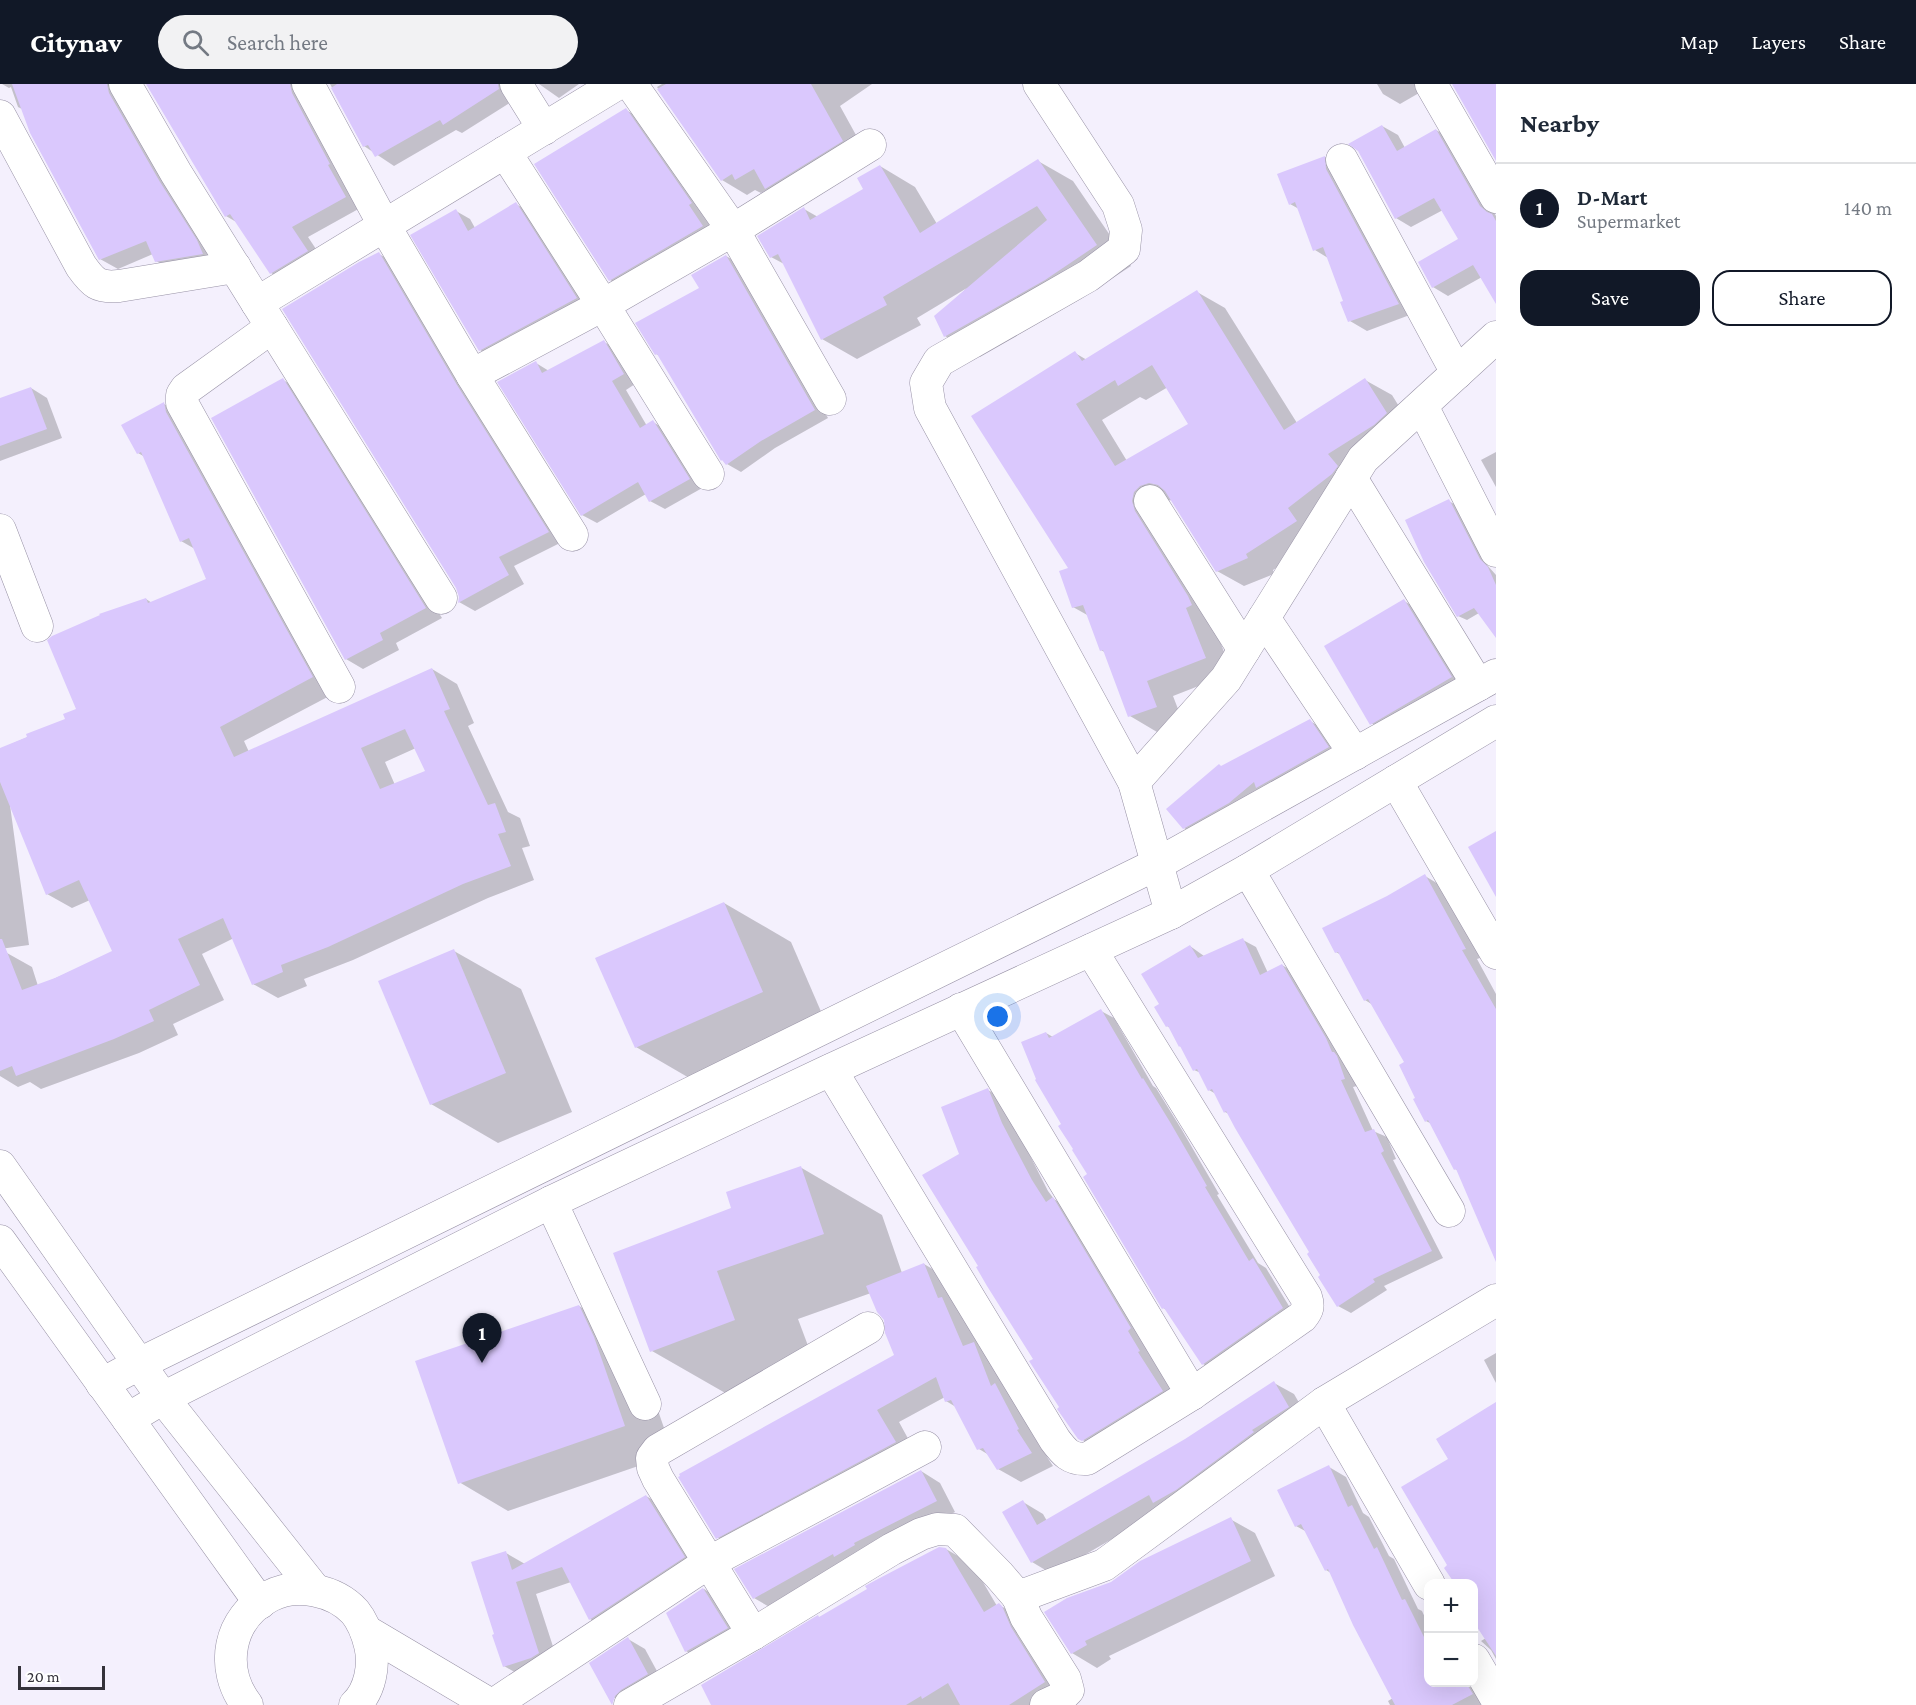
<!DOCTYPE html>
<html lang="en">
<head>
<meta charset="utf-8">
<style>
  body { margin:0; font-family:"Crimson Pro",serif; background:#f2f2f3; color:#1f2937 }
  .controls { position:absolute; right:18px; bottom:18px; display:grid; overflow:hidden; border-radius:12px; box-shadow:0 6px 24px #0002 }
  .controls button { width:54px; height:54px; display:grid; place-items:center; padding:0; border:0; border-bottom:2px solid #e0e1e3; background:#fff; color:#1f2937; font:30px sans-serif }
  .scale { position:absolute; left:18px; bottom:15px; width:87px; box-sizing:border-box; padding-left:6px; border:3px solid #34323a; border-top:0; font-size:16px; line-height:21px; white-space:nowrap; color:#34323a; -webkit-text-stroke:4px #fff; paint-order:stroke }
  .you { position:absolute; left:998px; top:933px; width:21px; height:21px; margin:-15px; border:4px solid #fff; border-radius:50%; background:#1a73e8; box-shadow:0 0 0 9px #1a73e833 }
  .badge { display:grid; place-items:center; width:39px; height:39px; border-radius:50%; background:#111827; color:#fff; font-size:20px; font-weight:700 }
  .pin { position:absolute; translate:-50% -50px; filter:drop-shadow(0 2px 3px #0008) }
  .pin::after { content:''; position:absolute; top:32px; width:21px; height:18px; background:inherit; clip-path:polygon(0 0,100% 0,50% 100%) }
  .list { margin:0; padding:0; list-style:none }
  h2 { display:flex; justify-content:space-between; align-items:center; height:78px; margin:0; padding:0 24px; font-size:26px }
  h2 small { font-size:20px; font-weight:400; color:#747a83 }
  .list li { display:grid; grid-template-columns:39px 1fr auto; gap:18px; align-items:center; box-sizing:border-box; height:90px; padding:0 24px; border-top:2px solid #e0e1e3 }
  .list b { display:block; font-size:22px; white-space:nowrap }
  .list p { margin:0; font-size:20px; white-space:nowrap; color:#747a83 }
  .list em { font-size:20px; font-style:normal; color:#747a83 }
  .actions { display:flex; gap:12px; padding:18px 24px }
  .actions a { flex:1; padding:14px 0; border:2px solid #111827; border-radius:18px; text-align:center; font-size:21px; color:#111827 }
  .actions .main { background:#111827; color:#fff }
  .icon { flex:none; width:33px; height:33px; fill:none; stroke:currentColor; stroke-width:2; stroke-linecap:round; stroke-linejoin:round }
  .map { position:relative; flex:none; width:1496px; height:1621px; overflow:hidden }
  header { display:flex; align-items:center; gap:36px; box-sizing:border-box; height:84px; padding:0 30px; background:#111827; color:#fff }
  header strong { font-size:28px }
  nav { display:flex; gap:33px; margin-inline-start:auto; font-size:21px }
  .search { width:420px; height:54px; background:#f2f2f3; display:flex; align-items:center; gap:15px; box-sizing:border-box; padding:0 21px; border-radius:33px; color:#747a83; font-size:22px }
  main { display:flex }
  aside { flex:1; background:#fff }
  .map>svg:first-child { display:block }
  .shadow { fill:#0003; fill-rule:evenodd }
  .building { fill:#dac8fd; fill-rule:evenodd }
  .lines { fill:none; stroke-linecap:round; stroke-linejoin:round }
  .minor-casing { stroke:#9892a6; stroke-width:33 }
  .minor { stroke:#fff; stroke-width:32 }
</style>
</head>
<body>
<header>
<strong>Citynav</strong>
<div class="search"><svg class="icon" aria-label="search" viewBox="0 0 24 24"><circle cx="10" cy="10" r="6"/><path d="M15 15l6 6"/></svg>Search here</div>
<nav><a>Map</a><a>Layers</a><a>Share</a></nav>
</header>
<main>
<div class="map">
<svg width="1496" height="1621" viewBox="0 0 1496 1621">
  <rect width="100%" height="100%" fill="#f4f0fd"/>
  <g class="shadow">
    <polygon points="2,0 128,0 219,180 174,187 156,177 153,170 118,185 100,175 22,25 18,23 11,3 9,4"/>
    <polygon points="148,0 311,0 362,123 308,153 324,177 289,199 271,189 238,139 226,132"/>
    <polygon points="330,0 519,0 516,15 462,49 456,46 394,82 364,62"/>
    <polygon points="539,0 579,0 559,14"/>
    <polygon points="662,0 872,0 840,22 867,71 791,118 768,105 761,109 755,106 747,111 722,96 657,3"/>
    <polygon points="1377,0 1423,0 1426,5 1400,20 1383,10"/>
    <polygon points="626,26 640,34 705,127 702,129 716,151 624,204 610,196"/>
    <polygon points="1382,42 1398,51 1405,64 1436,46 1452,55 1496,132 1496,210 1482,193 1448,212 1433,203 1460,156 1443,126 1411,143 1396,134"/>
    <polygon points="1325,73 1342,83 1415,229 1367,247 1350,237 1345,218 1328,174 1315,166 1299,125 1290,120"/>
    <polygon points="1038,77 1073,97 1131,182 1081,215 980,273 945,252 936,233 967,204 917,234 921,241 857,275 822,255 786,181 771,173 804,125 818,133 865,105 880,82 915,103 937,140"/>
    <polygon points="516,120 529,128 590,222 494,274 480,266 456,127 470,135 475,144"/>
    <polygon points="379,170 395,179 564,457 514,482 524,500 475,527 459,518 460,513"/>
    <polygon points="726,172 740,180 828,334 775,364 741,388 727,380 660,272 656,270 701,205"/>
    <path d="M 1197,208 L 1225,224 L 1297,339 L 1365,296 L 1392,311 L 1413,345 L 1354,385 L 1323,453 L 1273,486 L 1274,490 L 1244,502 L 1217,487 L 1172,416 L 1167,417 L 1232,589 L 1173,612 L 1183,638 L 1157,648 L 1130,632 L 1106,569 L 1101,566 L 1089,532 L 1073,523 L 1070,485 L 1075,269 L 1087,276 ZM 1168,303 L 1191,340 L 1127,377 L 1102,336 L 1140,313 L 1146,316 Z"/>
    <polygon points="604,258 618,266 638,298 626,306 647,342 653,338 668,347 704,403 665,425 650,417 646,410 597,439 582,431 536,279 549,287"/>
    <polygon points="283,296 300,306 442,534 396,559 399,566 363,585 346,575"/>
    <polygon points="31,304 47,314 62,354 0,377 0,316"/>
    <path d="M 164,320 L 188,334 L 337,608 L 244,657 L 249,668 L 432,585 L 457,600 L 474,639 L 468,642 L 508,728 L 520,734 L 530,762 L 522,764 L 534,796 L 488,814 L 353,876 L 304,895 L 307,902 L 278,914 L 253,900 L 234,854 L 202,870 L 224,916 L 173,940 L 178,951 L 139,969 L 41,1005 L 30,998 L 18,1003 L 0,992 L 0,871 L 7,869 L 32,883 L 38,902 L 114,868 L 90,816 L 72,824 L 47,810 L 10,721 L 29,861 L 0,865 L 0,665 L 67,636 L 78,626 L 146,515 L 152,519 L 208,496 L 195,465 L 181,457 L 145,373 L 138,369 ZM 416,664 L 427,688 L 395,701 L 385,678 Z"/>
    <polygon points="1496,368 1496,403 1481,376"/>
    <polygon points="1449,417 1457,422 1488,482 1496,491 1496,530 1479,529 1467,536 1458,532"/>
    <polygon points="1404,517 1430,532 1477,608 1397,654 1371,639"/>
    <polygon points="1310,637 1327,647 1345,673 1201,754 1184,744 1222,683"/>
    <polygon points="1425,792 1440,801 1469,850 1480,874 1477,875 1496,910 1496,1148 1459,1087 1455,1085 1432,1040 1426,1037 1406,979 1373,921 1365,916 1341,871 1336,868 1388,813"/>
    <polygon points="724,819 791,858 829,946 703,1002 636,963"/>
    <polygon points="1243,856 1256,863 1268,889 1282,881 1295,889 1357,1002 1353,1003 1373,1047 1387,1053 1396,1075 1393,1076 1443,1174 1384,1202 1387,1206 1351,1229 1338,1222 1311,1169 1229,1030 1225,1028 1216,1010 1209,1006 1201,989 1194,986 1183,964 1180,962 1170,944 1167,942 1161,921 1190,862 1204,872"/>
    <polygon points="454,867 521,905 572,1028 498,1059 431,1020"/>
    <polygon points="1101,927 1114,934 1153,1002 1156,1004 1182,1046 1219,1110 1217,1111 1258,1179 1266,1184 1295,1232 1216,1287 1203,1280 1167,1226 1163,1224 1063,1040 1046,949 1053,953"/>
    <polygon points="988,1006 1005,1016 1019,1050 1048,1107 1054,1115 1070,1125 1156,1277 1154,1278 1179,1317 1097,1364 1079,1354 980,1182 961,1070"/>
    <polygon points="800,1083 882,1131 902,1189 924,1180 946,1193 979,1262 996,1272 1041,1358 1038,1359 1053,1382 1021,1398 998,1385 989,1371 979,1365 956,1323 946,1317 945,1313 899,1338 917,1371 739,1466 717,1453 896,1272 885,1235 871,1209 798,1235 816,1283 734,1314 652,1267 733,1125"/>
    <polygon points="579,1222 628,1251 643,1283 673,1370 508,1427 459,1398"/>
    <polygon points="1496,1269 1496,1299 1484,1276"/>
    <polygon points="1274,1299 1294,1310 1308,1334 1165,1424 1052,1490 1032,1478 1023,1418 1043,1430 1047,1437 1186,1357"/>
    <polygon points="1496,1319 1496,1575 1491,1566 1481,1557 1486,1554 1474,1500 1449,1482 1450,1375"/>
    <polygon points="1329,1383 1346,1393 1363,1429 1369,1433 1389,1472 1394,1475 1418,1525 1422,1527 1428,1540 1428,1598 1474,1598 1487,1621 1390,1621 1388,1617 1393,1614 1331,1489 1326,1486 1307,1448 1296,1442"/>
    <polygon points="921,1387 940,1399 955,1428 872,1470 773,1525 754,1514"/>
    <polygon points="646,1412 667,1424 704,1485 611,1547 590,1535 571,1498 536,1510 559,1581 525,1594 504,1582 506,1469 525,1480"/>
    <polygon points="1230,1435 1255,1449 1275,1492 1109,1572 1111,1575 1097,1584 1072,1569 1111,1499"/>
    <polygon points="946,1465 973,1481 997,1522 999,1521 1026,1536 1066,1621 712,1621 820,1534"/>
    <polygon points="704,1505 717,1513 740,1551 699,1575 686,1567 667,1529"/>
    <polygon points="628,1555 645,1565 664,1600 625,1620 608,1610"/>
  </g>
  <g class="building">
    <polygon points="12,0 107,0 109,9 160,98 197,156 203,170 155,178 146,157 99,176 30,49"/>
    <polygon points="146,0 290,0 292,9 330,80 328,81 346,113 292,143 308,167 270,190 230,130 225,133"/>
    <polygon points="337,0 498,0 499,5 443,41 440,36 375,73 368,61 363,63 331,4"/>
    <polygon points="666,0 811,0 843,57 765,105 754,85 735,96 732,90 721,97 657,5"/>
    <polygon points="1452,0 1496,0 1496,77"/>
    <polygon points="626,24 692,119 689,121 703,142 609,197 534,80"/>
    <polygon points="1382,41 1397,67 1436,45 1480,122 1487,128 1492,130 1496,137 1496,220 1473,181 1432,204 1418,178 1458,155 1434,114 1395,135 1358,67 1348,60"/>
    <polygon points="1325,72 1326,85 1399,220 1348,238 1340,218 1343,217 1323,163 1313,167 1295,118 1289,121 1277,90"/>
    <polygon points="1038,75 1097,161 1045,196 944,253 934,232 1047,136 1037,122 883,213 887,221 821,256 778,170 770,174 757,152 804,123 810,136 863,105 857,94 880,81 920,149"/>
    <polygon points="516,118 577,214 479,267 410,151 456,125 468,147"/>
    <polygon points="379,168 457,301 549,448 499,473 509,491 458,519 459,513 456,504 282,225 359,178"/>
    <polygon points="726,171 815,326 761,357 726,381 722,376 721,377 657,270 655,271 635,239 699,204 691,191"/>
    <path d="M 1197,206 L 1284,346 L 1365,294 L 1387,329 L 1374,341 L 1328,370 L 1338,382 L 1332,390 L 1288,424 L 1297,437 L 1246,470 L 1248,474 L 1216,488 L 1165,407 L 1158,401 L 1149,399 L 1140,402 L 1134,408 L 1132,417 L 1135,427 L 1188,512 L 1192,521 L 1186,524 L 1206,574 L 1147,597 L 1157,623 L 1128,633 L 1103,566 L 1100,567 L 1083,521 L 1072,524 L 1059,487 L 1068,484 L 971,332 L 1075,267 L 1082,277 ZM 1152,281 L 1188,340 L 1115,382 L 1076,320 L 1115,296 L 1118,302 Z"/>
    <polygon points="604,256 624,290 612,297 640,344 653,336 690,395 649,418 638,398 581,432 497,298 536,277 542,289"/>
    <polygon points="283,294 426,524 380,549 383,556 345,576 211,334"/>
    <polygon points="31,303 47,345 0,362 0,314"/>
    <path d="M 164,318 L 166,328 L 313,593 L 220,643 L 234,673 L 432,584 L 450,625 L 444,627 L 488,721 L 495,719 L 506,748 L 498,750 L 511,782 L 463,800 L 328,863 L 281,881 L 283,888 L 252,901 L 223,834 L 178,855 L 200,901 L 149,926 L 154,937 L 114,955 L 16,992 L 12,982 L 0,987 L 0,855 L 2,855 L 22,906 L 55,894 L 112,867 L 79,796 L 46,811 L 0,698 L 0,664 L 27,653 L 26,650 L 65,635 L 63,630 L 76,625 L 47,556 L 52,552 L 100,531 L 99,530 L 146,514 L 148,519 L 206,495 L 189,454 L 180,458 L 141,368 L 137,370 L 121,341 ZM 405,645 L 425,687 L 380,705 L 361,664 Z"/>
    <polygon points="1449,415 1480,475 1488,483 1496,501 1496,554 1474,524 1457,533 1424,478 1405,436"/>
    <polygon points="1404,515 1452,593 1370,641 1324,562"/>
    <polygon points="1310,635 1329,663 1256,704 1254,698 1229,719 1183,745 1166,725 1219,680 1221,682"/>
    <polygon points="1496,747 1496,813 1468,763"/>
    <polygon points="1425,790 1466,865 1462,866 1496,925 1496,1178 1456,1085 1454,1086 1428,1036 1425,1038 1413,1015 1415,1014 1399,981 1404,978 1368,915 1364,917 1338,868 1335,869 1322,844 1387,812"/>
    <polygon points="724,818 763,908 635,964 595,874"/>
    <polygon points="1243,854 1260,891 1282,880 1326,954 1332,968 1334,968 1337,972 1345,995 1341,996 1365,1048 1374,1045 1384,1067 1381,1069 1432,1167 1373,1195 1375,1198 1337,1223 1318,1193 1320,1191 1307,1170 1309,1168 1235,1044 1226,1027 1224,1029 1212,1005 1208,1007 1197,985 1193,987 1180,962 1179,963 1168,942 1166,943 1154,923 1159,920 1141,890 1190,861 1198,874"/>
    <polygon points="454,865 506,989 430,1021 378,897"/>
    <polygon points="1101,925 1142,995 1143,994 1170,1038 1207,1102 1205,1103 1249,1177 1253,1174 1283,1224 1202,1281 1164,1224 1162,1225 1083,1093 1087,1090 1072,1066 1073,1065 1058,1042 1061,1040 1035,996 1036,995 1021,958 1046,948 1049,954"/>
    <polygon points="988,1004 1002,1039 1032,1096 1046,1118 1053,1113 1131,1244 1128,1247 1140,1267 1138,1268 1163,1307 1082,1357 1078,1355 1057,1325 1059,1323 1029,1277 1033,1275 987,1202 976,1183 978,1182 922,1091 959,1070 941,1023"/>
    <polygon points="801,1082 824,1150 717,1187 735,1236 650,1268 613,1169 731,1124 726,1108"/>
    <polygon points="924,1179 938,1214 942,1213 963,1262 974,1258 991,1302 995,1299 1019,1345 1017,1346 1032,1369 997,1386 983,1364 977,1366 951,1316 945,1318 936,1293 877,1326 896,1358 716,1455 678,1393 680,1392 679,1390 894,1271 885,1249 884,1236 877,1228 866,1202"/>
    <polygon points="579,1221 594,1253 625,1342 458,1400 415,1277"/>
    <polygon points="1274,1297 1289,1323 1252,1346 1254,1348 1176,1406 1153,1419 1149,1411 1031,1479 1002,1428 1023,1416 1037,1441 1185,1355"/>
    <polygon points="1496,1318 1496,1572 1473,1537 1473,1500 1455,1500 1444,1484 1447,1481 1401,1403 1448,1375 1436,1355"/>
    <polygon points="1329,1381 1348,1423 1352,1421 1374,1465 1377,1463 1402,1516 1405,1515 1428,1561 1428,1599 1466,1599 1473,1610 1452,1621 1395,1621 1353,1541 1328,1485 1325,1487 1301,1440 1295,1443 1277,1406"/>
    <polygon points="921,1386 937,1417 854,1459 855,1461 834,1473 833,1470 753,1515 734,1485"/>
    <polygon points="646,1411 685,1473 589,1536 562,1483 516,1498 539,1569 531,1574 503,1583 492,1551 494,1550 471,1478 506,1467 512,1486"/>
    <polygon points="1231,1433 1251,1477 1085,1557 1087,1561 1071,1570 1044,1528 1067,1514 1111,1498 1140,1477"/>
    <polygon points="939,1463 946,1464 984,1528 999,1519 1002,1522 1011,1543 1045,1598 1009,1621 960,1621 948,1599 922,1615 921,1612 906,1621 711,1621 701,1601 818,1531 819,1533 867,1505 865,1502 876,1496"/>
    <polygon points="703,1504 728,1544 685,1568 666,1529"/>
    <polygon points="628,1553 648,1590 621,1606 615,1612 612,1621 589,1579"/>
  </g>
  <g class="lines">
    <g class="minor-casing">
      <g id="minor">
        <polyline points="125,0 176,89 441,514"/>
        <polyline points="308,0 384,141 472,291 572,451"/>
        <polyline points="516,0 544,45"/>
        <polyline points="631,0 733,146 830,315"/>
        <polyline points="1039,0 1118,121 1126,146 1124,165 1088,192 939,277 926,299 930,324 1134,698 1171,829"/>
        <polyline points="1431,0 1496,113"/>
        <path d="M 0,32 L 81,182 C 93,199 98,204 119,202 L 235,183"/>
        <polyline points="505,68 603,221 708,390"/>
        <polyline points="1342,76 1457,289"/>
        <polyline points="257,219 617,0"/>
        <polyline points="272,243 186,305 182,311 182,319 339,603"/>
        <polyline points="472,291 603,221 733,146 870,61"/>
        <polyline points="1422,322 1496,467"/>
        <polyline points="1351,394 1478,601"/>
        <polyline points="1150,417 1244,566"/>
        <polyline points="0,446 37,542"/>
        <polyline points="1264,534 1355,670"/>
        <polyline points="1396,697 1496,869"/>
        <polyline points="1134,698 1226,595 1363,375 1496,253"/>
        <polyline points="1248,786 1449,1127"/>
        <polyline points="961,925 1192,1310"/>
        <path d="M 831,986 L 1055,1356 C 1064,1368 1070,1376 1087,1375 L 1192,1310 L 1302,1233 C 1308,1226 1309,1222 1306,1213 L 1091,866"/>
        <polyline points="0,1082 163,1314 315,1506"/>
        <polyline points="551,1118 645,1320"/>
        <polyline points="0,1157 260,1519"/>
        <polyline points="102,1300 139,1280 1157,780 1496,591"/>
        <polyline points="1324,1319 1429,1500"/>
        <polyline points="128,1335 163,1314 551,1118 826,988 1171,829 1248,786 1496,637"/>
        <polyline points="1018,1513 1026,1533 1065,1595 1068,1606 1059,1615 1046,1621"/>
        <polyline points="366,1547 491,1621"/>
        <polyline points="753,1550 658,1395 653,1384 652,1374 658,1366 868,1244"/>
        <polyline points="1474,1576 1496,1614"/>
        <path d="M 247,1621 C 219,1584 228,1534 270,1512 C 296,1498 335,1506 355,1528 C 363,1538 367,1549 370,1561 C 375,1581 370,1607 355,1621"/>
        <polyline points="493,1621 708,1479 925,1363"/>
        <polyline points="630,1621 753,1550 892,1465 921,1450 937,1445 955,1446 999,1491 1018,1513 1104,1481 1324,1319 1496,1216"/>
      </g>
    </g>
    <use href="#minor" class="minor"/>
  </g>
</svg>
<div class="controls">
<button>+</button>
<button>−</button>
</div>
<div class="scale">20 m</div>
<div class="you"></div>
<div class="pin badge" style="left:482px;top:1279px">1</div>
</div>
<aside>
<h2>Nearby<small></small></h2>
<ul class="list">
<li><span class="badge">1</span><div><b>D-Mart</b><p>Supermarket</p></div><em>140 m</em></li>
</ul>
<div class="actions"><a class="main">Save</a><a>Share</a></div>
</aside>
</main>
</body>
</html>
